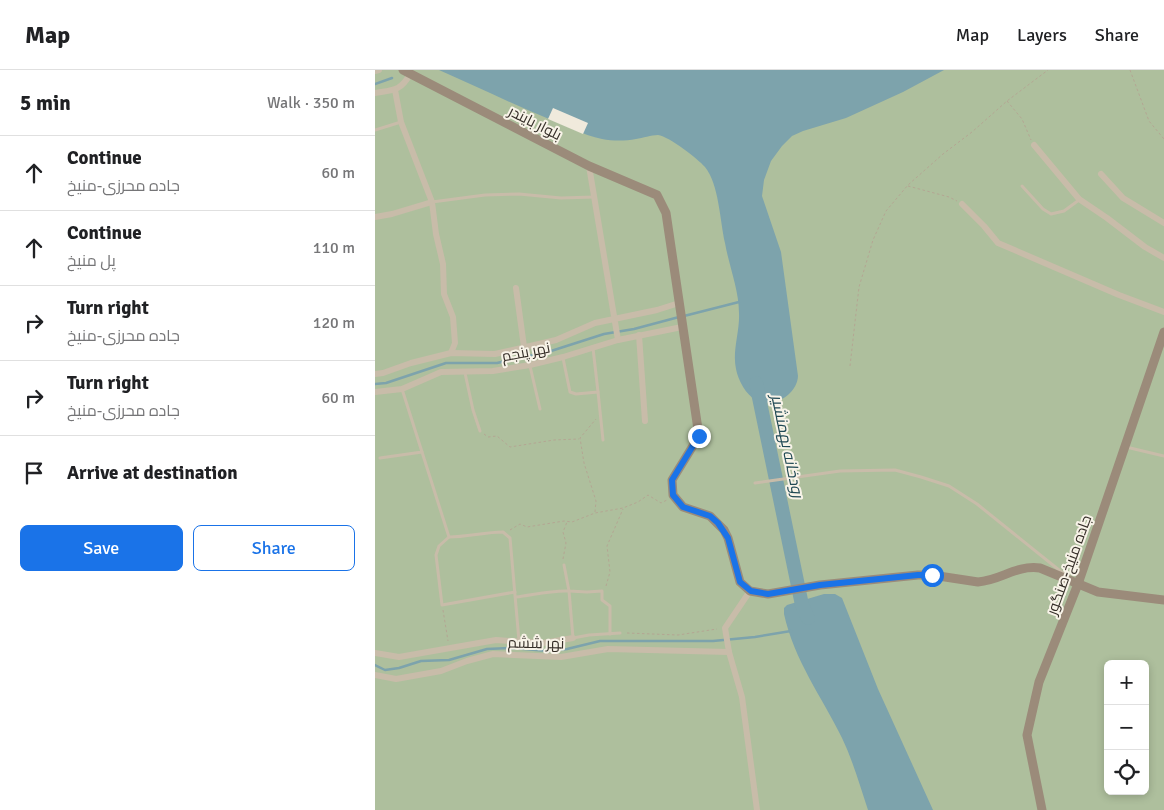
<!DOCTYPE html>
<html lang="en">
<head>
<meta charset="utf-8">
<style>
  body { margin:0; font-family:Signika,Cairo,sans-serif; background:#f2f2f2; color:#202124 }
  .controls { position:absolute; right:15px; bottom:15px; display:grid; overflow:hidden; border-radius:8px; box-shadow:0 2px 8px #0003 }
  .controls button { width:45px; height:45px; display:grid; place-items:center; padding:0; border:0; border-bottom:1px solid #e0e0e0; background:#fff; color:#202124; font:25px sans-serif }
  .stop { position:absolute; width:15px; height:15px; margin:-11px; border:4px solid #1a73e8; border-radius:50%; background:#fff }
  .stop.end { background:#1a73e8; border-color:#fff; box-shadow:0 1px 5px #0008 }
  .list { margin:0; padding:0; list-style:none }
  h2 { display:flex; justify-content:space-between; align-items:center; height:65px; margin:0; padding:0 20px; font-size:21px }
  h2 small { font-size:16px; font-weight:400; color:#757577 }
  .list li { display:grid; grid-template-columns:32px 1fr auto; gap:15px; align-items:center; box-sizing:border-box; height:75px; padding:0 20px; border-top:1px solid #e0e0e0 }
  .list b { display:block; font-size:19px; white-space:nowrap }
  .list p { margin:0; font-size:16px; white-space:nowrap; color:#757577 }
  .list em { font-size:16px; font-style:normal; color:#757577 }
  .actions { display:flex; gap:10px; padding:15px 20px }
  .actions a { flex:1; padding:11px 0; border:1px solid #1a73e8; border-radius:8px; text-align:center; font-size:18px; color:#1a73e8 }
  .actions .main { background:#1a73e8; color:#fff }
  .icon { flex:none; width:28px; height:28px; fill:none; stroke:currentColor; stroke-width:2; stroke-linecap:round; stroke-linejoin:round }
  .map { position:relative; flex:none; width:789px; height:740px; overflow:hidden }
  header { display:flex; align-items:center; gap:30px; box-sizing:border-box; height:70px; padding:0 25px; background:#fff; border-bottom:1px solid #e0e0e0 }
  header strong { font-size:24px }
  nav { display:flex; gap:28px; margin-inline-start:auto; font-size:18px }
  main { display:flex }
  aside { flex:1; background:#fff }
  .map>svg:first-child { display:block }
  .green { fill:#aebf9d; fill-rule:evenodd }
  .water { fill:#7da3ac }
  .pier { fill:#f0eadc }
  .lines { fill:none; stroke-linecap:round; stroke-linejoin:round }
  .stream { stroke:#7da3ac; stroke-width:2.5 }
  .river { stroke:#7da3ac; stroke-width:14 }
  .path { stroke:#b4a693; stroke-width:1; stroke-dasharray:2.5 2.5; stroke-linecap:butt }
  .lane { stroke:#c8bca9; stroke-width:3 }
  .street { stroke:#c8bca9; stroke-width:6 }
  .secondary { stroke:#9b8b7a; stroke-width:9 }
  .route { stroke:#1a73e8; stroke-width:6 }
  .labels { text-anchor:middle; dominant-baseline:central; stroke-width:4; stroke-linejoin:round; paint-order:stroke }
  .street-label { font-size:15px; fill:#352e28; stroke:#f8f3e8 }
  .water-label { font-size:16px; font-style:italic; fill:#204954; stroke:#f8f3e8 }
</style>
</head>
<body>
<header>
<strong>Map</strong>
<nav><a>Map</a><a>Layers</a><a>Share</a></nav>
</header>
<main>
<aside>
<h2>5 min<small>Walk · 350 m</small></h2>
<ul class="list">
<li><svg class="icon" aria-label="ahead" viewBox="0 0 24 24"><path d="M12 20V5M6 11l6-6 6 6"/></svg><div><b>Continue</b><p>جاده محرزی-منیخ</p></div><em>60 m</em></li>
<li><svg class="icon" aria-label="ahead" viewBox="0 0 24 24"><path d="M12 20V5M6 11l6-6 6 6"/></svg><div><b>Continue</b><p>پل منیخ</p></div><em>110 m</em></li>
<li><svg class="icon" aria-label="right" viewBox="0 0 24 24"><path d="M7 20v-9h11M14 6l5 5-5 5"/></svg><div><b>Turn right</b><p>جاده محرزی-منیخ</p></div><em>120 m</em></li>
<li><svg class="icon" aria-label="right" viewBox="0 0 24 24"><path d="M7 20v-9h11M14 6l5 5-5 5"/></svg><div><b>Turn right</b><p>جاده محرزی-منیخ</p></div><em>60 m</em></li>
<li><svg class="icon" aria-label="arrive" viewBox="0 0 24 24"><path d="M6 21V4h12l-3 4 3 4H6"/></svg><div><b>Arrive at destination</b></div></li>
</ul>
<div class="actions"><a class="main">Save</a><a>Share</a></div>
</aside>
<div class="map">
<svg width="789" height="740" viewBox="0 0 789 740">
  <rect width="100%" height="100%" fill="#f0eadc"/>
  <path class="green" d="M 0,0 L 789,0 L 789,740 L 0,740 ZM 733,594 L 770,594 L 770,721 L 733,721 Z"/>
  <g class="water">
    <path d="M 64,0 L 569,0 L 528,22 L 471,48 L 428,61 L 417,66 L 407,76 L 396,91 L 389,110 L 387,126 L 406,182 L 423,306 C 422,325 398,339 381,330 C 371,325 363,310 361,299 C 357,281 365,261 364,243 C 364,220 354,196 350,173 C 345,151 344,114 330,97 C 322,88 295,67 283,65 C 276,65 268,68 261,69 C 250,71 238,71 227,69 C 208,65 192,56 174,49 C 137,34 101,16 64,0 Z"/>
    <path d="M 449,524 L 460,524 L 467,528 L 503,619 L 558,740 L 493,740 C 485,716 478,691 467,668 C 447,627 419,590 409,544 L 409,538 L 412,535 Z"/>
  </g>
  <polygon class="pier" points="178,38 213,53 208,64 173,49"/>
  <g class="lines">
    <g class="stream">
      <polyline points="0,14 17,8"/>
      <polyline points="309,246 364,232"/>
      <polyline points="0,314 11,313 71,293 122,293 176,281 229,264 259,259 304,247"/>
      <polyline points="0,595 10,600 24,598 46,591 74,590 112,579 137,578 173,581 192,579 225,571 338,571 380,567 416,561"/>
    </g>
    <polyline class="river" points="381,313 427,535 433,548"/>
    <g class="path">
      <polyline points="755,0 774,51 789,69"/>
      <polyline points="632,31 647,49 656,70"/>
      <polyline points="533,116 574,127 582,131"/>
      <polyline points="475,296 484,217 498,170 511,141 533,115 568,84 597,62 632,31 673,0"/>
      <polyline points="109,364 113,367 122,366 135,377 179,370 204,369"/>
      <polyline points="220,442 221,431 209,393 205,368 221,349"/>
      <polyline points="135,460 145,454 152,457 189,451 197,452 220,443 248,438 263,432 273,425 286,433 292,430"/>
      <polyline points="188,489 191,473 188,462 192,452"/>
      <polyline points="231,516 235,502 232,476 248,439"/>
      <polyline points="68,540 73,571"/>
      <polyline points="252,563 303,565 342,559"/>
    </g>
    <g class="lane">
      <polyline points="0,60 26,52"/>
      <polyline points="647,116 668,139 676,144 689,141 704,130"/>
      <polyline points="57,132 110,125 144,124 186,128 219,127"/>
      <polyline points="188,288 195,322 201,324 223,322 218,278"/>
      <polyline points="155,296 165,339"/>
      <polyline points="90,303 98,340 105,361"/>
      <polyline points="223,322 228,370"/>
      <polyline points="751,377 789,386"/>
      <path d="M 47,382 L 74,467 C 92,467 110,462 128,462 L 135,468 L 144,571"/>
      <polyline points="5,388 47,382 27,319"/>
      <polyline points="380,413 465,401 520,400 546,407 574,416 602,434 689,504"/>
      <polyline points="74,467 64,476 61,485 67,535 140,522"/>
      <polyline points="189,495 194,521 212,522 227,521 227,530 235,536 235,564"/>
      <path d="M 141,527 C 158,525 176,520 194,521 L 198,568 L 214,565 L 245,563"/>
    </g>
    <g class="street">
      <polyline points="0,1 4,0"/>
      <path d="M 0,23 C 18,20 26,21 35,4"/>
      <polyline points="659,75 704,129 732,148 770,177 789,188"/>
      <polyline points="214,96 243,270"/>
      <polyline points="726,104 748,128 789,153"/>
      <polyline points="57,132 61,164 68,194 69,224 78,247 80,273 76,283"/>
      <polyline points="587,134 609,156 623,173 744,225 789,242"/>
      <polyline points="0,147 17,144 57,132 26,52 20,20"/>
      <polyline points="141,218 149,277"/>
      <polyline points="264,265 270,351"/>
      <polyline points="0,304 8,303 36,293 76,283 120,284 181,270 220,253 282,240 304,233"/>
      <polyline points="0,322 27,319 66,302 118,301 155,295 188,287 243,270 307,257"/>
      <polyline points="375,521 350,558 354,582 367,627 382,740"/>
      <polyline points="0,583 24,587 121,570 168,573 198,568"/>
      <polyline points="0,605 21,609 66,601 92,591 118,584 186,587 233,579 354,582"/>
    </g>
    <g class="secondary">
      <path d="M 28,0 L 214,96 L 282,125 L 291,143 L 324,366 L 297,410 L 298,425 L 308,437 L 335,446 L 349,460 L 353,468 L 365,512 L 375,521 L 393,524 L 445,515 L 543,505 L 557,505 L 603,512 C 627,510 640,495 665,498 L 723,522 L 789,530"/>
      <polyline points="667,740 652,665 664,612 703,514 789,262"/>
    </g>
  </g>
  <g class="lines">
    <polyline class="route" points="324,366 297,410 298,425 308,437 335,446 343,453 353,468 365,512 376,521 393,524 445,515 543,505 557,505"/>
  </g>
  <g class="labels">
    <g class="street-label">
      <text transform="translate(160 53) rotate(27)">بلوار بایندر</text>
      <text transform="translate(151 282) rotate(-11)">نهر پنجم</text>
      <text transform="translate(694 495) rotate(-70)">جاده منیخ-صنگور</text>
      <text transform="translate(161 573) rotate(1)">نهر ششم</text>
    </g>
    <g class="water-label">
      <text transform="translate(412 376) rotate(78)">رودخانه بهمنشیر</text>
    </g>
  </g>
</svg>
<div class="controls">
<button>+</button>
<button>−</button>
<button><svg class="icon" aria-label="locate" viewBox="0 0 24 24"><circle cx="12" cy="12" r="6"/><path d="M12 2v4M12 18v4M2 12h4M18 12h4"/></svg></button>
</div>
<div class="stop" style="left:557px;top:505px"></div>
<div class="stop end" style="left:324px;top:366px"></div>
</div>
</main>
</body>
</html>
